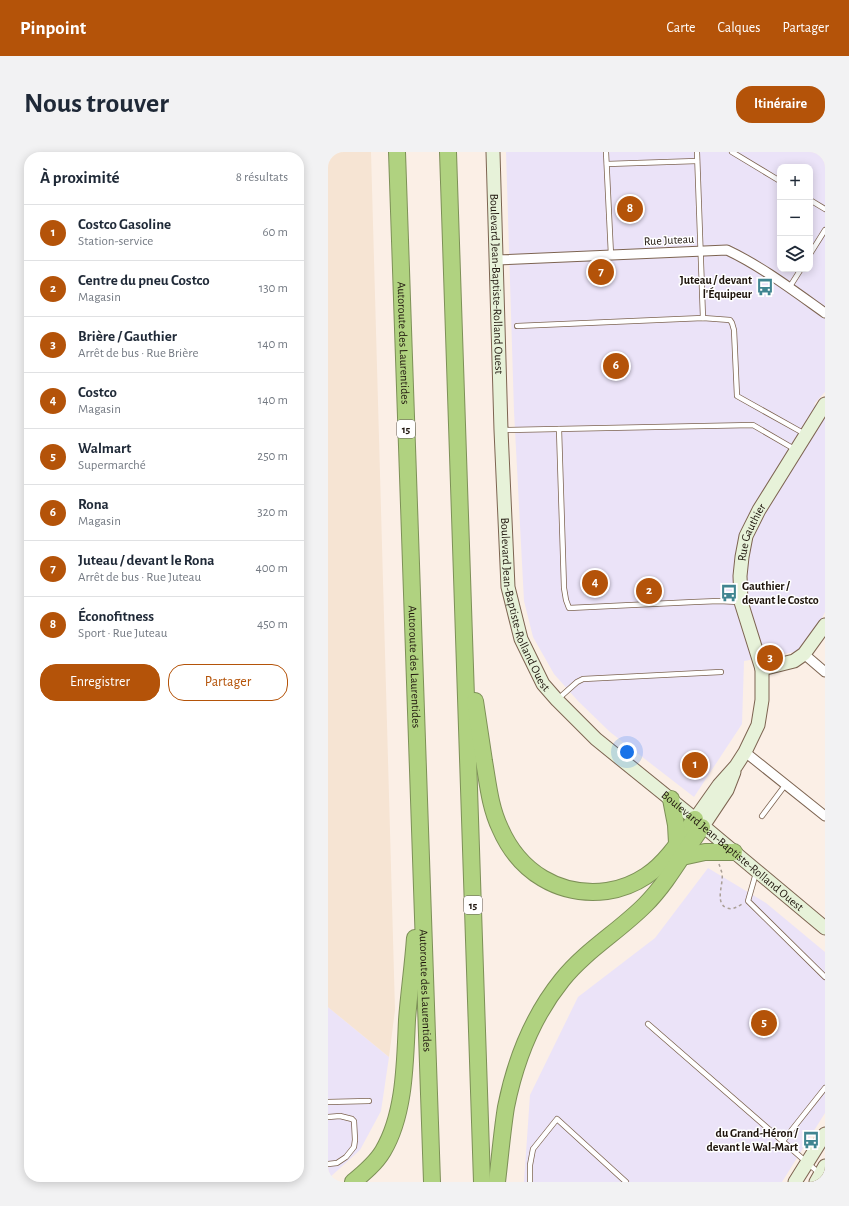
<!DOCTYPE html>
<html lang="fr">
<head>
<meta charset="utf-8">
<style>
  body { margin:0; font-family:"Alegreya Sans",sans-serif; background:#f2f2f3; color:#1f2937 }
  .controls { position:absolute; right:12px; top:12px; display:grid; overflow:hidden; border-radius:8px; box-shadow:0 2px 10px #0003 }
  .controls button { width:36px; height:36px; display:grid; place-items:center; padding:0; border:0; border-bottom:1px solid #e0e1e3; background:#fff; color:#1f2937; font:20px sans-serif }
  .you { position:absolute; left:299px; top:600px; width:14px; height:14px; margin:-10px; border:3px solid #fff; border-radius:50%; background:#1a73e8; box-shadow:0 0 0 6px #1a73e833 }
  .badge { display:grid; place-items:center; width:26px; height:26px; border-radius:50%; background:#b45309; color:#fff; font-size:13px; font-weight:700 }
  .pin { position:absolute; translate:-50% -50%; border:2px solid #fff; box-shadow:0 1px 4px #0006 }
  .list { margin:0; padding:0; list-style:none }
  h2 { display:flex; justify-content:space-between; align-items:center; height:52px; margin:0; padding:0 16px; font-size:17px }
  h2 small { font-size:13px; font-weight:400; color:#747a83 }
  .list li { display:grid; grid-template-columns:26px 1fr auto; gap:12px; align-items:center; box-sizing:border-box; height:56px; padding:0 16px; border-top:1px solid #e0e1e3 }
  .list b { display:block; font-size:15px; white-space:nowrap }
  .list p { margin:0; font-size:13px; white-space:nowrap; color:#747a83 }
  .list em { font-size:13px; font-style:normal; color:#747a83 }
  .actions { display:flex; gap:8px; padding:12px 16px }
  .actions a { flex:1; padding:9px 0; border:1px solid #b45309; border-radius:16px; text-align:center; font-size:14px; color:#b45309 }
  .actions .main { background:#b45309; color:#fff }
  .icon { flex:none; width:22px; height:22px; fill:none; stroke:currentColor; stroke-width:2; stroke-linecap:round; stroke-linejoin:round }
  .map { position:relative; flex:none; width:497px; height:1030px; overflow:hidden; border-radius:16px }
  header { display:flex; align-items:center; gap:24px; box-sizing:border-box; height:56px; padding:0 20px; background:#b45309; color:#fff }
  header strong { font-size:19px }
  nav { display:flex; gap:22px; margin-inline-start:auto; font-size:14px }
  .intro { display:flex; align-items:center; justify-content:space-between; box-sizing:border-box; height:96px; padding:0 24px }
  h1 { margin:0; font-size:28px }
  .button { padding:10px 18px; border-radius:16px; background:#b45309; color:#fff; font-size:14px; font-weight:700 }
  main { display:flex; gap:24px; padding:0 24px }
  aside { flex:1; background:#fff; border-radius:16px; box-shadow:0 2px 10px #0003 }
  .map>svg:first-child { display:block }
  .commercial { fill:#ebe3f8; fill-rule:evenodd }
  .industrial { fill:#f6e4d3 }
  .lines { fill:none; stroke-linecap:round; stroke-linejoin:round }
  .lane-casing { stroke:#7d6451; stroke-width:6 }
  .street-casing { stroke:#7d6451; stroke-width:11 }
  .secondary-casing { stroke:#7d6451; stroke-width:15 }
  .highway-casing { stroke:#7d9057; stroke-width:18 }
  .path { stroke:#aa9f96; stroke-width:1.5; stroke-dasharray:3 3; stroke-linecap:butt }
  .lane { stroke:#fff; stroke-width:4.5 }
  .street { stroke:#fff; stroke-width:9 }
  .secondary { stroke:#e7f2d9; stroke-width:13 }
  .highway { stroke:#b0d280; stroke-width:16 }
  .labels { text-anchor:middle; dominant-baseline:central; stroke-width:3; stroke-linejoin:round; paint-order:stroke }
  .shield { fill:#fff; stroke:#625a55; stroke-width:1 }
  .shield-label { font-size:11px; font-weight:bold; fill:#1e140c }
  .street-label { font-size:12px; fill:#1e140c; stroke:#fff }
  .poi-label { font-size:12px; font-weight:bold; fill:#1e140c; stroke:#fff; text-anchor:end }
</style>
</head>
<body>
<header>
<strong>Pinpoint</strong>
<nav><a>Carte</a><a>Calques</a><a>Partager</a></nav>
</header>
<div class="intro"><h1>Nous trouver</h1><a class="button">Itinéraire</a></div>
<main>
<aside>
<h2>À proximité<small>8 résultats</small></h2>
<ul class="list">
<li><span class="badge">1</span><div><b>Costco Gasoline</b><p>Station-service</p></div><em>60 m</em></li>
<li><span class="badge">2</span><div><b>Centre du pneu Costco</b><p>Magasin</p></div><em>130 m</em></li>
<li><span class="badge">3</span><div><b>Brière / Gauthier</b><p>Arrêt de bus · Rue Brière</p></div><em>140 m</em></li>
<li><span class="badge">4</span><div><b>Costco</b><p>Magasin</p></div><em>140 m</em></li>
<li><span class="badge">5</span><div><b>Walmart</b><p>Supermarché</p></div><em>250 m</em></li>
<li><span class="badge">6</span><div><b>Rona</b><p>Magasin</p></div><em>320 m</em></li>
<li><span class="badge">7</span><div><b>Juteau / devant le Rona</b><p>Arrêt de bus · Rue Juteau</p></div><em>400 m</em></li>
<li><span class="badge">8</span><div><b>Éconofitness</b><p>Sport · Rue Juteau</p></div><em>450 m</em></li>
</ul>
<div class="actions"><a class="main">Enregistrer</a><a>Partager</a></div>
</aside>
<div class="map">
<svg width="497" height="1030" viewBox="0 0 497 1030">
  <rect width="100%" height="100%" fill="#fbefe6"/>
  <g class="commercial">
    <path d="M 178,0 L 497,0 L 497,154 L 495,158 L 497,159 L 497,240 L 486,252 L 497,259 L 497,460 L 489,476 L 472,499 L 416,509 L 414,572 L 366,645 L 282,580 L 250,549 L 226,522 L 205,485 L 196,449 L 186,259 ZM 452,15 L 482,15 L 482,117 L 452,117 Z"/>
    <polygon points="380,716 438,751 497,800 497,961 454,1030 196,1030 202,943 250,845 327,786"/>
    <polygon points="0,855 61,905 53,959 32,998 0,1027"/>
  </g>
  <polygon class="industrial" points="0,0 43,0 67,858 61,905 0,855"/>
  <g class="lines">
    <g class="lane-casing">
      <g id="lane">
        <polyline points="278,0 283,103"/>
        <polyline points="369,0 375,166"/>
        <polyline points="404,0 452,29"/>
        <polyline points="279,12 369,9"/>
        <polyline points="482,48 497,57"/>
        <polyline points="482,102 497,78"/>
        <polyline points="461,136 473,117"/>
        <polyline points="189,174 375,166 402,168 404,171 406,178 409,244 477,282"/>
        <polyline points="231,277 236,436 238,448 241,456 366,450 391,449 411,450"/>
        <polyline points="174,278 425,273 468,298"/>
        <polyline points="230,547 249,530 255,527 393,520"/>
        <polyline points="434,664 458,632"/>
        <polyline points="428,721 420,749 497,825"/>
        <polyline points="320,872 491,1021"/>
        <polyline points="0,950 41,949"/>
        <polyline points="0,965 12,964 24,967 26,969 27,988 26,995 18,1005 9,1011 0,1012"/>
        <polyline points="455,989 497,936"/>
        <polyline points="202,1030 202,1013 205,997 229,967 298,1030"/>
      </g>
    </g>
    <g class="street-casing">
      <g id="street">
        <path d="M 168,108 L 399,98 C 433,114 466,139 497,161"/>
        <polyline points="476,502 497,520"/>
        <polyline points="417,600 497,664"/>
      </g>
    </g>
    <g class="secondary-casing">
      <g id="secondary">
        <path id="s1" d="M 165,0 L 173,278 L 180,435 L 193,487 L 215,532 L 229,548 L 268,587 L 362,663 L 497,776"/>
        <polyline points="434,517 466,509 476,502 497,473"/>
        <path id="s2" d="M 367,667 L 391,633 L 408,614 L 417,600 L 430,573 L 434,548 L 434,517 L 413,450 L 412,424 L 414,405 L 418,384 L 431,358 L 497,252"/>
        <polyline points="375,674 399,638 406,620"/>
        <polyline points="467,1030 497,982"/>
        <polyline points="488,1030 497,1014"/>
      </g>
    </g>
    <g class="highway-casing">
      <g id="highway">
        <path id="s3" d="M 69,0 L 104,1030"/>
        <polyline points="120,0 154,1030"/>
        <path d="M 147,549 C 150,569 153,589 156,609 C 160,632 162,655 172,676 C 191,720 231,745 279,739 C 293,737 306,732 318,724 C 339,710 353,687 367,667"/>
        <polyline points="343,647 348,673 349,691"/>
        <polyline points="354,705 377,700 406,700"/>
        <path d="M 25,1030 C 36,1021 48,1011 55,999 C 77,962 77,910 79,868 C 81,841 85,814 87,786"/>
        <path d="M 169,1030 C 172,1005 174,980 178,955 C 187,910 205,864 234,828 C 257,799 290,780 317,753 C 340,730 355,701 374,675"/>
      </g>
    </g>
    <path class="path" d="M 391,712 C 392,715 393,718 394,721 C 396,732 386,751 399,756 C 405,758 409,755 414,752"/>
    <use href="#lane" class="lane"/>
    <use href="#street" class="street"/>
    <use href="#secondary" class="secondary"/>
    <use href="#highway" class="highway"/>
  </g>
  <defs>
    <g id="bus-bare" transform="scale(1.38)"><path d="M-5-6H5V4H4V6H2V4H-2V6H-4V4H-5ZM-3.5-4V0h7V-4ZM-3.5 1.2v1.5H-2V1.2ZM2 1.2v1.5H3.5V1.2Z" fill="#408591" stroke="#fff" stroke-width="2.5" paint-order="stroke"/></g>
  </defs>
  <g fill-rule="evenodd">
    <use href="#bus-bare" x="437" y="135"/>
    <use href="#bus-bare" x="401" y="441"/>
    <use href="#bus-bare" x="483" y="988"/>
  </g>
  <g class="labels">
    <g class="shield">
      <rect x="69" y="268" width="18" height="18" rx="3"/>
      <rect x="136" y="744" width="18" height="18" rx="3"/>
    </g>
    <g class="shield-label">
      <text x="78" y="277">15</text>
      <text x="145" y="753">15</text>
    </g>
    <g class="street-label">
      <text transform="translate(341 88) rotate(-3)">Rue Juteau</text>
      <text stroke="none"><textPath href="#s1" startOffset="132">Boulevard Jean-Baptiste-Rolland Ouest</textPath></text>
      <text stroke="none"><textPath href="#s3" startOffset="191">Autoroute des Laurentides</textPath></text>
      <text stroke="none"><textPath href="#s2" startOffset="312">Rue Gauthier</textPath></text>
      <text stroke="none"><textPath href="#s1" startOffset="456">Boulevard Jean-Baptiste-Rolland Ouest</textPath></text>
      <text stroke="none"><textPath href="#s3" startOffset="515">Autoroute des Laurentides</textPath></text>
      <text stroke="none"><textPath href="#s1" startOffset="792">Boulevard Jean-Baptiste-Rolland Ouest</textPath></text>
      <text stroke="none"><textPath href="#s3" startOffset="839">Autoroute des Laurentides</textPath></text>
    </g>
    <g class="poi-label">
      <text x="424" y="128">Juteau / devant<tspan x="424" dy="14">l'Équipeur</tspan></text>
      <text x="414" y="434" text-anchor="start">Gauthier /<tspan x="414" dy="14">devant le Costco</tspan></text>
      <text x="470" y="981">du Grand-Héron /<tspan x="470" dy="14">devant le Wal-Mart</tspan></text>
    </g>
  </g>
</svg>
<div class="controls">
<button>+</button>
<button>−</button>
<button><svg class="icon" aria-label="layers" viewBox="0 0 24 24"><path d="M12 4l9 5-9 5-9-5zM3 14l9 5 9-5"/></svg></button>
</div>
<div class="you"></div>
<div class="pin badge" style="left:367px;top:613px">1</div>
<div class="pin badge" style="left:321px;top:439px">2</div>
<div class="pin badge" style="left:442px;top:506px">3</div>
<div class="pin badge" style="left:267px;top:431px">4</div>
<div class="pin badge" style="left:436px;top:871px">5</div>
<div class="pin badge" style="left:288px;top:214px">6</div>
<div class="pin badge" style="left:273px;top:120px">7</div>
<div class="pin badge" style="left:302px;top:57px">8</div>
</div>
</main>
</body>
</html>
